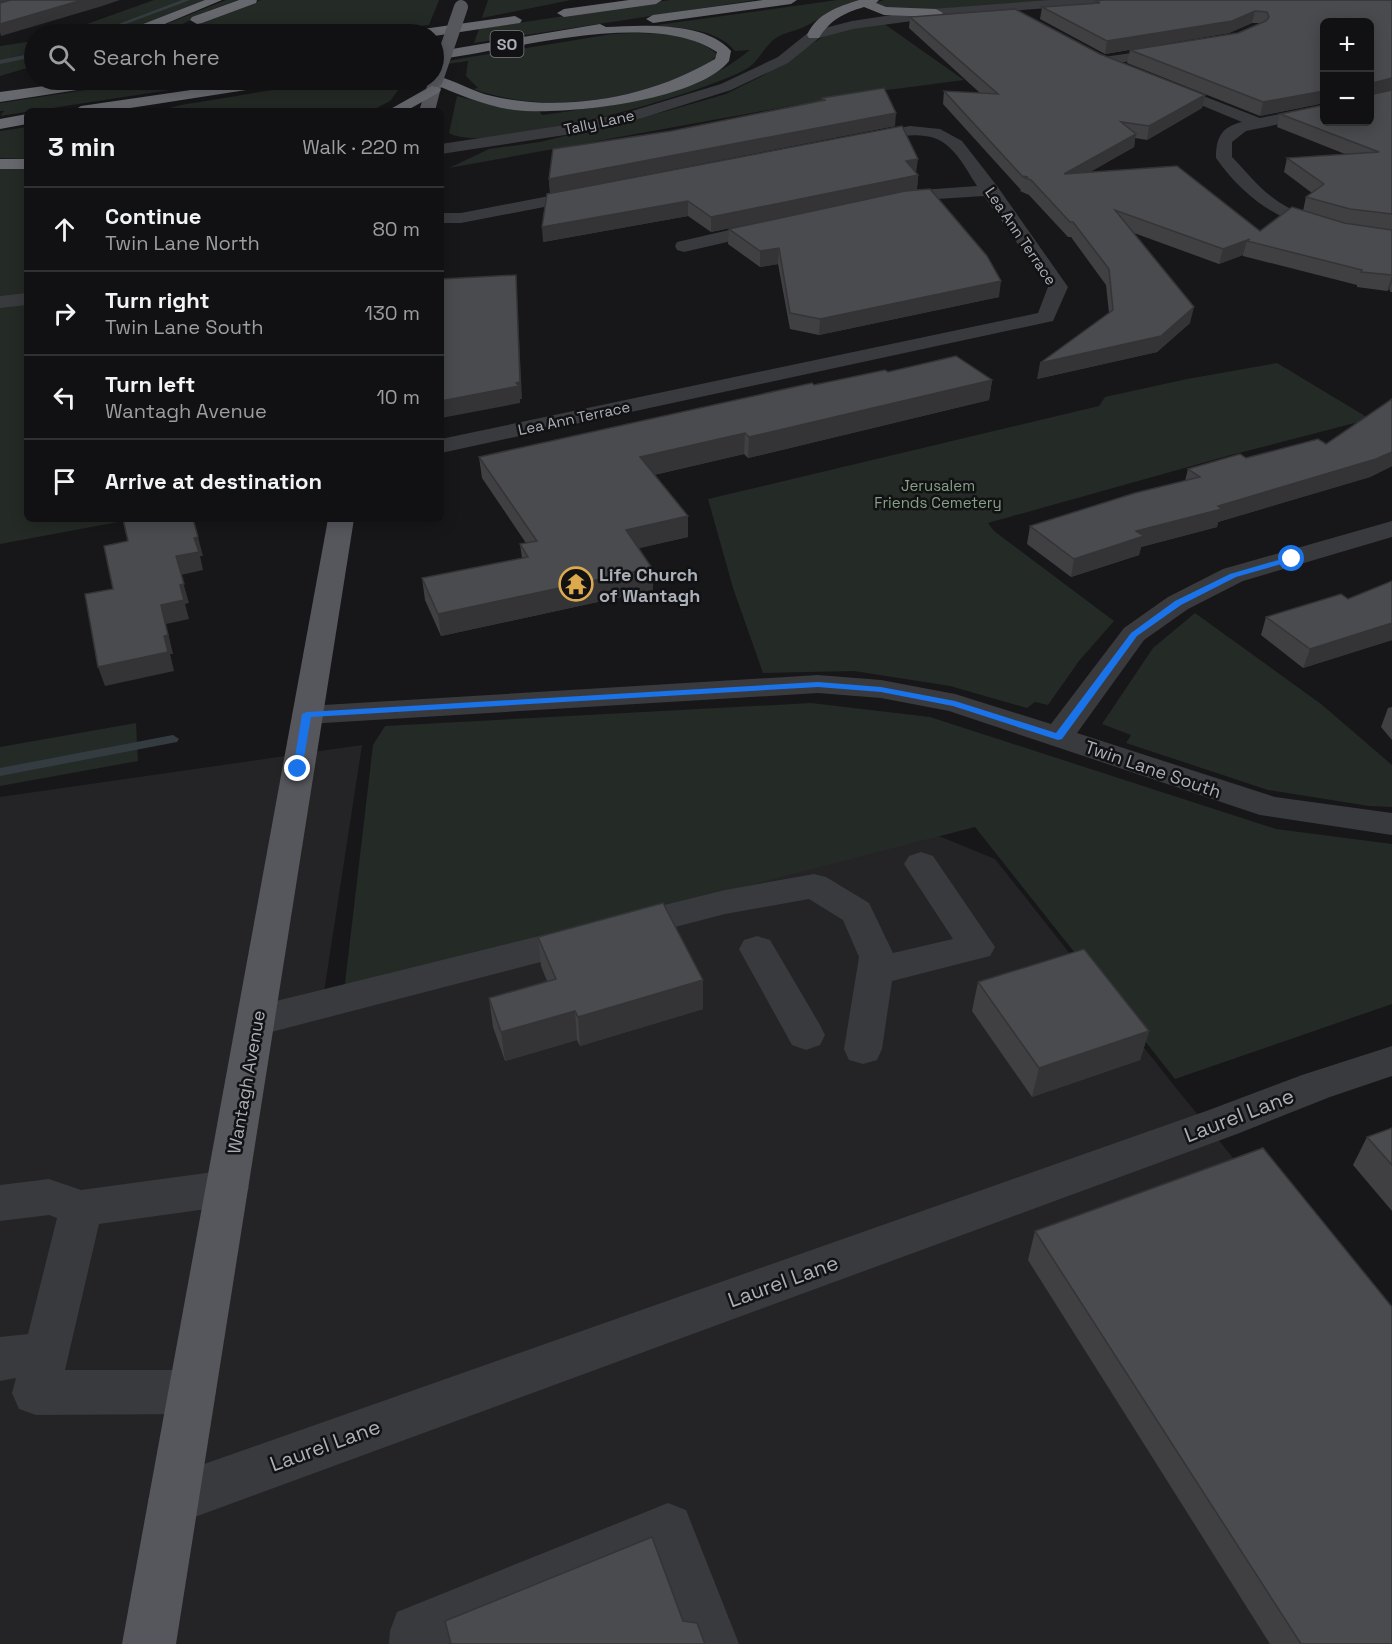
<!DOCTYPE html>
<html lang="en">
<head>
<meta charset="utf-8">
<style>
  body { margin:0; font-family:"Space Grotesk",sans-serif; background:#1a1a1c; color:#f1f3f6 }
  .controls { position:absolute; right:18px; top:18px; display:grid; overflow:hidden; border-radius:9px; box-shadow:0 3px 15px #0003 }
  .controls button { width:54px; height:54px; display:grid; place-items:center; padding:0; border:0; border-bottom:2px solid #303133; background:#111113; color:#f1f3f6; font:30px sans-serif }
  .stop { position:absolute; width:18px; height:18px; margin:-14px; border:4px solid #1a73e8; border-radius:50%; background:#fff }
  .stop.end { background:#1a73e8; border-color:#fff; box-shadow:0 2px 6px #0008 }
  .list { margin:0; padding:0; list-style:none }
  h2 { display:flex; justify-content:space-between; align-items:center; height:78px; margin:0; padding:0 24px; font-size:26px }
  h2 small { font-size:20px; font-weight:400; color:#9c9da0 }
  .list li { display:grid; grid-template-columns:39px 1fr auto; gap:18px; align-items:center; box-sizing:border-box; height:84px; padding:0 24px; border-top:2px solid #303133 }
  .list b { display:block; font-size:22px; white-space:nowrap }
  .list p { margin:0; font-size:20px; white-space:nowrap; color:#9c9da0 }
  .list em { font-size:20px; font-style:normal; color:#9c9da0 }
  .icon { flex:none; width:33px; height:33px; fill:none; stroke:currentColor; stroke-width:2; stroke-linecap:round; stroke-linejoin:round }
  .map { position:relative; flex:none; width:1392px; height:1644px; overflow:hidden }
  .search { position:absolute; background:#111113; box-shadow:0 3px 15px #0003; left:24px; top:24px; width:420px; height:66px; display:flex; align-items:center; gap:15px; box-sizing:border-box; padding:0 21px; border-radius:33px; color:#9c9da0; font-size:22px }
  .panel { position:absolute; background:#111113; box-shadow:0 3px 15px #0003; left:24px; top:108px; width:420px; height:414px; border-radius:9px }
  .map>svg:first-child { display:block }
  .built { fill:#242426 }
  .green { fill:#242a25 }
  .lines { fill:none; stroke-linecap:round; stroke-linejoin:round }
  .stream { fill:#343c42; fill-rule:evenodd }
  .minor { fill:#393a3e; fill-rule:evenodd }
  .major { fill:#55575c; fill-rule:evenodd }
  .highway { fill:#66686e; fill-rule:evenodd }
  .major-bridge { stroke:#55575c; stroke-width:14 }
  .wall { fill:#404043 }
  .shaded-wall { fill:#343437 }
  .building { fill:#4a4b4e; stroke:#343437; stroke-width:1.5 }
  .route { fill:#1a73e8 }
  .labels { text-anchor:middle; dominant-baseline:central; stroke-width:5; stroke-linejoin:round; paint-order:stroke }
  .far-street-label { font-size:15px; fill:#abafb7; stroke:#121214 }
  .far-park-label { font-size:15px; fill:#85a086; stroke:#121214 }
  .shield { fill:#121214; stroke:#7d8086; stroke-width:1.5 }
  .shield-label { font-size:16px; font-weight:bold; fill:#abafb7 }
  .poi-label { font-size:18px; font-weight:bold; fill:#abafb7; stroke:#121214; text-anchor:start }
  .street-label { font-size:18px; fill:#abafb7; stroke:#121214 }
  .near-street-label { font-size:21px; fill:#abafb7; stroke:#121214 }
</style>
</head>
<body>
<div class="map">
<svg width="1392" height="1644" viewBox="0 0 1392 1644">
  <rect width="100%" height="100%" fill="#171719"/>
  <polygon class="built" points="362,745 324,992 929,832 995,859 1172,1083 1392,1353 1392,1644 0,1644 0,797"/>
  <g class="green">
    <polygon points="154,0 207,0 116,34 59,34"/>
    <polygon points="226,0 238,0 208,11 167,32 167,34 142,34"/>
    <polygon points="261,0 439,0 429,25 352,34 183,34 183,32 197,23"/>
    <polygon points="488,0 571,0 482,18"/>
    <polygon points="670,0 756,0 474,43 479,29"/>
    <path d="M 837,0 L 859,0 C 839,6 824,17 806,26 C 796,31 785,32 776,38 C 765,45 759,61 748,68 C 707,93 485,156 449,133 L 457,96 L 500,107 L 538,109 L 542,115 C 612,105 694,97 750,50 L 735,51 C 715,27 678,28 650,26 Z"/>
    <polygon points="884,0 1068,0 904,11 887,10 875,3"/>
    <polygon points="883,23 964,80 857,94 449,168 489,149 540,142 667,111 726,94 764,75 824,36 851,28"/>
    <path d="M 634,33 C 665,34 692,33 717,54 C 709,68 694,71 679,77 C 615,104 540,112 473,89 L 478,88 L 466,76 L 468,61 L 434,66 L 434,63 L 612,34 Z"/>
    <polygon points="34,41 34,66 0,76 0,46"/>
    <polygon points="151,80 235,80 0,116 4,111 0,111 0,103"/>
    <polygon points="333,80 406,80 390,101 371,111 158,111 181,105"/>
    <polygon points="27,127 27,159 0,158 0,131"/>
    <polygon points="0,167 27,168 27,519 134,519 0,544"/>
    <polygon points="1277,363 1370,419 1231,455 988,523 994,531 1114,621 1079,661 1048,705 1035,702 1027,708 950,686 854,671 763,673 733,588 708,499 1099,406 1105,397 1187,379"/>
    <polygon points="1195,613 1321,704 1392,765 1392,807 1369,806 1268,790 1126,743 1131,735 1102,724 1153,648"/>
    <polygon points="811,703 930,717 1276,829 1392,844 1392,1004 1175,1079 975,827 349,989 345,983 373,745 385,726"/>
    <polygon points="136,723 138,761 0,786 0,747"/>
  </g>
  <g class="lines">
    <g class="stream">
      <polygon points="182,0 190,0 99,34 92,34"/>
      <polygon points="34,53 34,57 0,64 0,60"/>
      <polygon points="173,735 179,739 177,742 0,776 0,768"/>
    </g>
    <g class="minor">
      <polygon points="1050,0 1106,0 1100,4 956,15 853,29 819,38 788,63 731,90 642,118 578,133 441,154 441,144 578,123 632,111 721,84 778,57 809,32 852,21 931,9"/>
      <polygon points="1173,47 1178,48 1180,51 1178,54 1104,65 1097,61 1104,57"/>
      <path d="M 1162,80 L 1260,118 L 1324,105 L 1324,115 L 1246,131 L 1232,142 L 1232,157 C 1245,170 1257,186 1272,197 C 1305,223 1352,228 1392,232 L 1392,244 C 1318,236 1261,222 1216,158 C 1216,138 1221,127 1242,122 L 1157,87 L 1155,84 Z"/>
      <path d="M 910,126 L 940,129 L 962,141 L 997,186 L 1068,287 L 1053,321 L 441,453 L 441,439 L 1038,313 L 1048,287 L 984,196 L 921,200 L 891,206 L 885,205 L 882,201 L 885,197 L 921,190 L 977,186 C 969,174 961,158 950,148 C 928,125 888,139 861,145 L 853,140 L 861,135 Z"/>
      <polygon points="590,188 596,189 599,193 596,197 461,223 441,223 441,213 461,213"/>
      <polygon points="773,220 779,222 782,226 779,230 684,252 677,250 675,246 677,242"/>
      <polygon points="27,293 27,305 0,308 0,296"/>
      <polygon points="1392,521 1392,537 1243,581 1188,609 1144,640 1077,733 1275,797 1392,813 1392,835 1260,815 949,711 881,698 818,693 307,724 296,722 292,715 296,708 307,706 818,675 881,680 955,694 1051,724 1124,628 1168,597 1223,569"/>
      <polygon points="921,852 933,856 995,947 990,956 892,981 882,1049 877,1060 863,1064 849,1060 844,1049 859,957 843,920 809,899 725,914 256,1036 243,1031 237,1021 243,1011 256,1006 725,890 814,874 826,877 869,903 893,953 953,939 904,864 909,856"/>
      <polygon points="757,936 770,940 820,1025 825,1035 820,1045 806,1050 792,1045 739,949 744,940"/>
      <polygon points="1392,1046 1392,1076 1330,1097 1237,1134 173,1525 155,1518 148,1500 155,1482 173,1475 1209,1110 1302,1075"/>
      <polygon points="228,1170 243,1175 249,1188 243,1201 228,1206 99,1224 65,1370 193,1370 210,1376 216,1392 210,1408 193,1414 36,1415 19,1409 12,1393 16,1378 0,1381 0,1337 28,1334 57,1218 49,1215 0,1221 0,1185 49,1179 81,1190"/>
      <polygon points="668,1503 686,1510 739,1644 685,1644 654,1559 448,1644 389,1644 390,1631 397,1612"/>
    </g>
    <g class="major">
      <polygon points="434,76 441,77 443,80 435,111 419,111 429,80 434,80"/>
      <polygon points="328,519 354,519 176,1644 122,1644"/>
    </g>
    <g class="highway">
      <polygon points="205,0 222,0 141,34 123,34 125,31"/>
      <polygon points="239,0 257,0 256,3 202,23 197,24 190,20 192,17"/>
      <polygon points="629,0 662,0 656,4 564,17 557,13 564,9"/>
      <polygon points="763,0 797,0 791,4 653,23 646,19 653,15"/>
      <path d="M 859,0 L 879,0 L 876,3 L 886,7 L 936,9 L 943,13 L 936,17 L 884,15 L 864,7 C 844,13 830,20 819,38 L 809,38 L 807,35 C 817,13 838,7 859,0 Z"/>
      <polygon points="515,16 522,20 520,23 434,36 409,34 416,30"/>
      <path d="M 600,24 L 606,27 C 641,25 706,21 731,51 L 729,61 C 697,101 563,116 514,110 C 484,106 458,94 431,83 L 429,80 L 434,80 L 436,76 C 455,80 473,92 492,96 C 566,113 651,97 715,59 L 717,52 C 650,8 510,51 434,60 L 434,52 Z"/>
      <polygon points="89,80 123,80 116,84 0,102 0,92"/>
      <polygon points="259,80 292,80 285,84 111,111 73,111 81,106"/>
      <polygon points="433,85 438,87 441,90 438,93 406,111 387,111"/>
      <polygon points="27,114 27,124 0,129 0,119"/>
      <rect x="0" y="159" width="27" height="10"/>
    </g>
    <polyline class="major-bridge" points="436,80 461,7"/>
  </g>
  <g class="wall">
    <polygon points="1392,0 1392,230 1352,225 1392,230 1392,292 1390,292 1390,289 1387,291 1357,287 1357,285 1243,256 1243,255 1219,264 1134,233 1190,323 1157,352 1037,379 1109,313 1106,285 1071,237 1068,237 1029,195 1020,191 1021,190 943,104 944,91 980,93 909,28 910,17 1100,54 1205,95 1202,108 1147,140 1135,138 1134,147 1090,172 1260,231 1303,211 1306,197 1312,193 1284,172 1287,158 1345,154 1277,127 1280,114 1370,122 1324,22 1324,103 1260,116 1127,63 1130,50 1238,33 1260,23 1252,23 1229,33 1105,54 1040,19 1042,7 1094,4 1095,1"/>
    <polygon points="822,98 895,126 601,183 916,173 918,175 917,189 999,297 819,335 790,329 778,264 760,267 728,244 729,229 807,212 711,232 688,216 543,242 550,193 549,179 671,131 822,100"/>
    <polygon points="888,372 992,380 989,400 748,458 744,454 654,475 688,516 688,537 639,548 652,568 653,590 441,636 425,600 422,578 522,558 520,544 526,543 482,478 479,457 814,385"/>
    <polygon points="1392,399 1392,466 1370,477 1218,522 1217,527 1141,547 1139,555 1071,577 1027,544 1030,526 1185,481 1188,469 1246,458 1326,444"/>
    <polygon points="1392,581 1392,640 1303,668 1261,635 1266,617 1348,599"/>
    <polygon points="1392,707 1392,740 1381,727 1388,708"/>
    <polygon points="538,937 703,980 703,1009 580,1046 577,1040 505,1061 493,1027 489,998 547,981 541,966"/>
    <polygon points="978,982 1149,1031 1140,1060 1032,1097 972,1011"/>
    <polygon points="1392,1128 1392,1211 1353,1165 1367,1137"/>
    <polygon points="1035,1231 1392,1644 1270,1644 1028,1260"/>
  </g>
  <g class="shaded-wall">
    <polygon points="0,0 12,0 0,4"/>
    <polygon points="82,0 120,0 99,7 1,36 0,32 0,24"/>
    <polygon points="1255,11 1252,23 1229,33 1105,54 1107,41"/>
    <polygon points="1392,78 1392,90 1370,95 1372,83"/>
    <polygon points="1324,91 1324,103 1260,116 1263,102"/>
    <polygon points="1205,95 1202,108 1147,140 1149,126"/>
    <polygon points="896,113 895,126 550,193 549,179"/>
    <polygon points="1136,134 1134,147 1062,188 1064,174"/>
    <polygon points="918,159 916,173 906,161"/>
    <polygon points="918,175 917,189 711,232 711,217"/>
    <polygon points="688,201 688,216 543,242 542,227"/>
    <polygon points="1250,239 1247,241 1243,255 1219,264 1223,249"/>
    <polygon points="779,248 778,264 760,267 760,251"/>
    <polygon points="516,275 522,399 520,399 520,403 441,418 441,401"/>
    <polygon points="1392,275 1392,282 1390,289 1387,291"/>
    <polygon points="1001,281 999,297 819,335 820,319"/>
    <polygon points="1194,307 1190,323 1157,352 1037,379 1040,363"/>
    <polygon points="992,380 989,400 748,458 749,437"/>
    <polygon points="745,433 744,454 641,478 640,457"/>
    <polygon points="1392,452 1392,466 1370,477 1218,522 1217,527 1141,547 1139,555 1071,577 1074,559 1136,531"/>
    <polygon points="688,516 688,537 627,551 626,530"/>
    <polygon points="198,537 203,556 200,556 203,570 181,575 189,603 185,604 189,619 166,624 173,654 170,654 174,671 105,686 98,667 164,636 161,605 180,585 176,556 194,538"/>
    <polygon points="652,568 653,590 441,636 438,614"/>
    <polygon points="1392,623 1392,640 1303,668 1310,649"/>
    <polygon points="703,980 703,1009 580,1046 578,1017"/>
    <polygon points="575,1011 577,1040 505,1061 501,1032"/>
    <polygon points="1149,1031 1140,1060 1032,1097 1039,1068"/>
  </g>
  <g class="building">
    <polygon points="11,0 82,0 0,24 0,3"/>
    <polygon points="1104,0 1392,0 1392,78 1372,83 1371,92 1374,94 1392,90 1392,214 1350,209 1306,197 1324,184 1287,158 1379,152 1280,114 1324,105 1324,122 1370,122 1370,22 1324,22 1324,91 1263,102 1130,50 1238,33 1266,21 1269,17 1267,12 1255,11 1232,21 1107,41 1042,7 1100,3 1095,1"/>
    <polygon points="1015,9 1100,54 1205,95 1149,126 1121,122 1136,134 1064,174 1177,166 1260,231 1292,207 1344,223 1392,230 1392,275 1361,272 1362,270 1247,241 1250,239 1223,249 1115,210 1194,307 1161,336 1040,363 1113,310 1109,269 1073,222 1070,222 1031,180 1023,177 1028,177 1022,176 944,91 998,94 910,17"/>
    <polygon points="884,88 896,113 549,179 553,149 671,131 825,100 822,98"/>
    <polygon points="902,126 918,159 906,161 918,175 711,217 688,201 542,227 547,194"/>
    <polygon points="930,189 987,256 1001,281 820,319 790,313 779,248 760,251 729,229 905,191"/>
    <polygon points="516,275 520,382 516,383 519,386 441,401 441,279"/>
    <polygon points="956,356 992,380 749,437 745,433 640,457 688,516 626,530 652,568 438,614 422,578 528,557 520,544 537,541 479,457 812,383 814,385 885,370 888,372"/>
    <polygon points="1392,399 1392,452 1376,459 1218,506 1222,509 1136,531 1144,536 1074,559 1030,526 1135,493 1200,477 1188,469 1240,454 1246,458 1318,439 1326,444"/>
    <polygon points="123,519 193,519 198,537 194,538 199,552 176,556 184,584 180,585 184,600 161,605 168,635 164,636 168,652 98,667 85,594 113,589 104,546 128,541"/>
    <polygon points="1392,581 1392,623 1310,649 1266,617 1341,594 1348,599"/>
    <polygon points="663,903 703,980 578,1017 575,1011 501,1032 489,998 556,979 538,937"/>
    <polygon points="1084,949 1149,1031 1039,1068 978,982"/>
    <polygon points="1392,1128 1392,1165 1367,1137"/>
    <polygon points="1263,1148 1392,1307 1392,1644 1301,1644 1035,1231"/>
    <polygon points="652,1537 683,1621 697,1623 705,1644 451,1644 445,1621"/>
  </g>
  <polygon class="route" points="1292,556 1296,559 1295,560 1236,577 1181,605 1137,636 1062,739 1058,740 953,706 881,692 818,687 311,717 302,769 298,772 293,769 302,714 307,712 818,682 881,687 955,701 1056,733 1131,633 1175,601 1230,574"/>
  <defs>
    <g id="temple-ring" transform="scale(1.725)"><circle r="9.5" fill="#121214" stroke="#dbaa4d" stroke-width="1.5"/><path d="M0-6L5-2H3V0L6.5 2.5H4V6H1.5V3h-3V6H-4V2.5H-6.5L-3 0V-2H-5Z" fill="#dbaa4d"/></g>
  </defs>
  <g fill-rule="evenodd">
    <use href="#temple-ring" x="576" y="584"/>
  </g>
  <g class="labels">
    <g class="far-street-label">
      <text transform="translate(599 122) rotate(-12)">Tally Lane</text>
      <text transform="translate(1021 236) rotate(56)">Lea Ann Terrace</text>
      <text transform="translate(574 418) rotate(-12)">Lea Ann Terrace</text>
    </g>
    <g class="far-park-label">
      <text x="938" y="485">Jerusalem<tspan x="938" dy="17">Friends Cemetery</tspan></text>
    </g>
    <rect class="shield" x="490.5" y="31" width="33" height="26" rx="4.5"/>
    <g class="shield-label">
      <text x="507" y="44">SO</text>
    </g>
    <g class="poi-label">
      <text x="599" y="574">Life Church<tspan x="599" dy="21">of Wantagh</tspan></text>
    </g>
    <g class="street-label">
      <text transform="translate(1153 769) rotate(19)">Twin Lane South</text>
      <text transform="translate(246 1082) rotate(-80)">Wantagh Avenue</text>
    </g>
    <g class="near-street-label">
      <text transform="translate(1239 1115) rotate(-21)">Laurel Lane</text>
      <text transform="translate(783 1281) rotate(-20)">Laurel Lane</text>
      <text transform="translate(325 1445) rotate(-20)">Laurel Lane</text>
    </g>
  </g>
</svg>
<div class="controls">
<button>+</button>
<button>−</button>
</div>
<div class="stop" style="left:1292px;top:559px"></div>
<div class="stop end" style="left:298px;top:769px"></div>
<div class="search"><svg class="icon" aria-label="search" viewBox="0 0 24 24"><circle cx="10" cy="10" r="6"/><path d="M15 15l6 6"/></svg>Search here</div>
<section class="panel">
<h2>3 min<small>Walk · 220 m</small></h2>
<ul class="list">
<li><svg class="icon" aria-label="ahead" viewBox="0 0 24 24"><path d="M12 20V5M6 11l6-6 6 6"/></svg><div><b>Continue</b><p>Twin Lane North</p></div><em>80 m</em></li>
<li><svg class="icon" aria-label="right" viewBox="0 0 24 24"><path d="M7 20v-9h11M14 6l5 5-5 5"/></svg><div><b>Turn right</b><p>Twin Lane South</p></div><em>130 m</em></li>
<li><svg class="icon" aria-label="left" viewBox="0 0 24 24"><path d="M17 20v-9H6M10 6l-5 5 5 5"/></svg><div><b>Turn left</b><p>Wantagh Avenue</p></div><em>10 m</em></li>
<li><svg class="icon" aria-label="arrive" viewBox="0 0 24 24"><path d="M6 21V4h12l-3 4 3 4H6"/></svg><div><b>Arrive at destination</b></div></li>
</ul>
</section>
</div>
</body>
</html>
